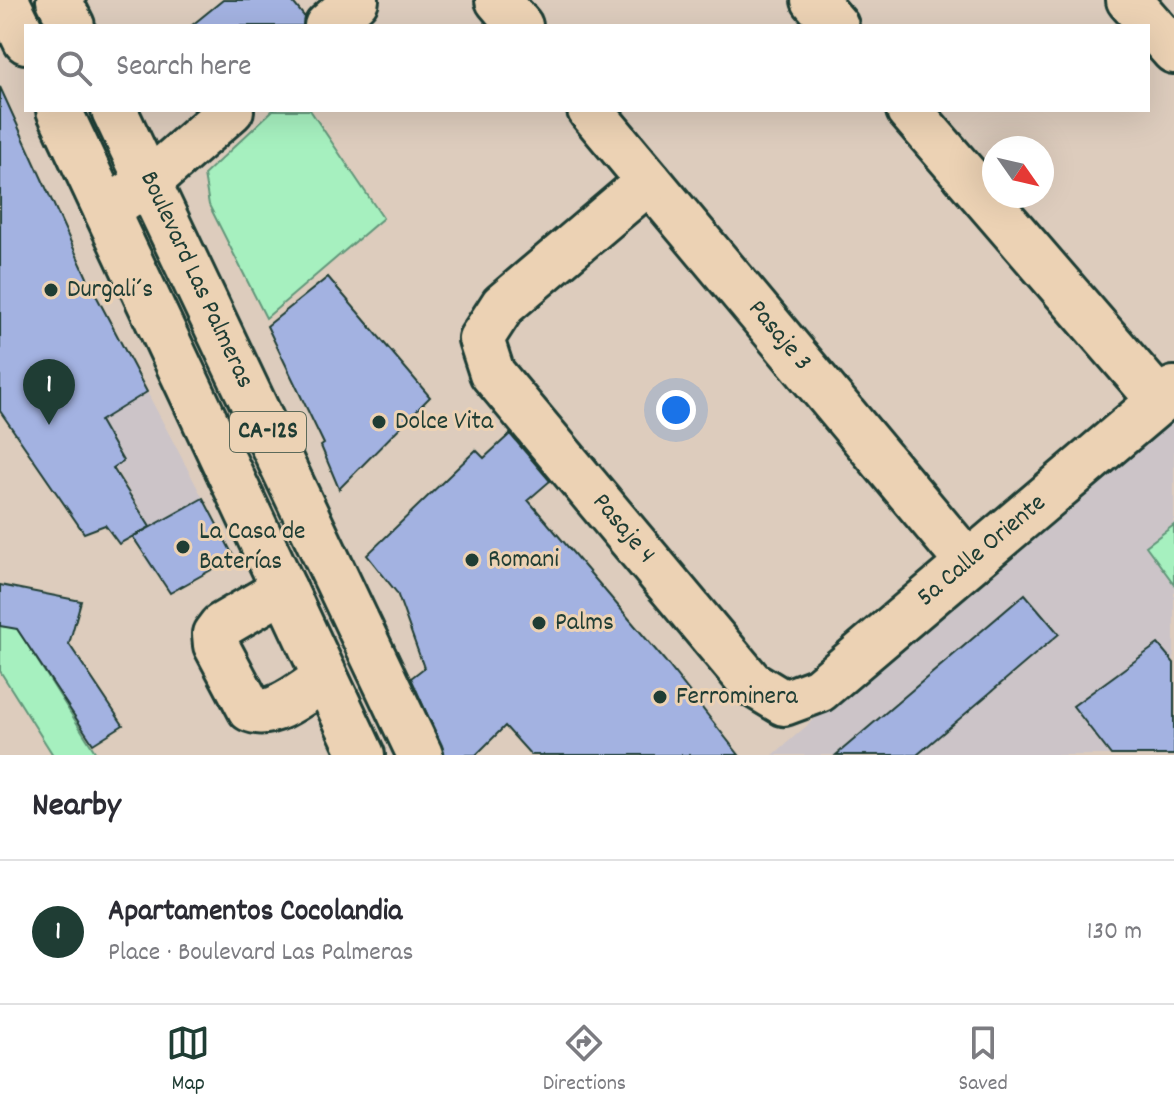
<!DOCTYPE html>
<html lang="en">
<head>
<meta charset="utf-8">
<style>
  body { margin:0; font-family:Dekko,sans-serif; background:#f2f2f3; color:#2b2b33 }
  .compass { position:absolute; left:982px; top:136px; width:72px; height:72px; border-radius:50%; background:#fff; box-shadow:0 8px 32px #0002; rotate:124deg }
  .you { position:absolute; left:676px; top:410px; width:28px; height:28px; margin:-20px; border:6px solid #fff; border-radius:50%; background:#1a73e8; box-shadow:0 0 0 12px #1a73e833 }
  .badge { display:grid; place-items:center; width:52px; height:52px; border-radius:50%; background:#1f3d34; color:#fff; font-size:26px; font-weight:700 }
  .pin { position:absolute; translate:-50% -66px; filter:drop-shadow(0 2px 4px #0008) }
  .pin::after { content:''; position:absolute; top:42px; width:28px; height:24px; background:inherit; clip-path:polygon(0 0,100% 0,50% 100%) }
  .list { margin:0; padding:0; list-style:none }
  h2 { display:flex; justify-content:space-between; align-items:center; height:104px; margin:0; padding:0 32px; font-size:34px }
  h2 small { font-size:26px; font-weight:400; color:#7c7c81 }
  .list li { display:grid; grid-template-columns:52px 1fr auto; gap:24px; align-items:center; box-sizing:border-box; height:144px; padding:0 32px; border-top:2px solid #e1e1e2 }
  .list b { display:block; font-size:30px; white-space:nowrap }
  .list p { margin:0; font-size:26px; white-space:nowrap; color:#7c7c81 }
  .list em { font-size:26px; font-style:normal; color:#7c7c81 }
  .icon { flex:none; width:44px; height:44px; fill:none; stroke:currentColor; stroke-width:2; stroke-linecap:round; stroke-linejoin:round }
  .map { position:relative; flex:none; width:1174px; height:755px; overflow:hidden }
  .search { position:absolute; background:#fff; box-shadow:0 8px 32px #0002; left:24px; right:24px; top:24px; height:88px; display:flex; align-items:center; gap:20px; box-sizing:border-box; padding:0 28px; border-radius:0px; color:#7c7c81; font-size:30px }
  .sheet { height:248px; background:#fff }
  nav { display:flex; justify-content:space-around; align-items:center; box-sizing:border-box; height:112px; border-top:2px solid #e1e1e2; background:#fff; font-size:22px; color:#7c7c81 }
  nav a { display:grid; justify-items:center; gap:4px }
  nav .on { color:#1f3d34 }
  .map>svg:first-child { display:block }
  .built { fill:#ccc4c8 }
  .green { fill:#a6f0bf; stroke:#62967a; stroke-width:2 }
  .building { fill:#a3b2e1; stroke:#1f3d34; stroke-width:2 }
  .lines { fill:none; stroke-linecap:round; stroke-linejoin:round }
  .minor-casing { stroke:#1f3d34; stroke-width:50 }
  .major-casing { stroke:#1f3d34; stroke-width:50 }
  .minor { stroke:#ecd2b4; stroke-width:44 }
  .major { stroke:#ecd2b4; stroke-width:44 }
  .poi-dot { fill:#1f3d34; stroke:#ecd2b4; stroke-width:3 }
  .labels { text-anchor:middle; dominant-baseline:central; stroke-width:6; stroke-linejoin:round; paint-order:stroke }
  .shield { fill:#ecd2b4; stroke:#5c6a5a; stroke-width:2 }
  .shield-label { font-size:24px; font-weight:bold; fill:#1f3d34 }
  .street-label { font-size:26px; fill:#1f3d34; stroke:#ecd2b4 }
  .poi-label { font-size:26px; fill:#1f3d34; stroke:#ecd2b4; text-anchor:start }
</style>
</head>
<body>
<div class="map">
<svg width="1174" height="755" viewBox="0 0 1174 755">
  <rect width="100%" height="100%" fill="#ddccbd"/>
  <filter id="ink" filterUnits="userSpaceOnUse"><feTurbulence type="fractalNoise" baseFrequency=".0125" numOctaves="2"/><feDisplacementMap in="SourceGraphic" scale="16" xChannelSelector="R" yChannelSelector="G"/><feConvolveMatrix kernelMatrix="1 2 1 2 8 2 1 2 1" color-interpolation-filters="sRGB"/></filter>
  <g filter="url(#ink)">
    <g class="built">
      <polygon points="89,282 234,557 170,593 159,572 154,574 133,537 151,527 115,468 123,461 101,422 90,428"/>
      <polygon points="1174,408 1174,755 773,755"/>
    </g>
    <g class="green">
      <polygon points="273,110 310,110 383,218 266,318 209,205 204,175"/>
      <polygon points="1174,525 1174,584 1146,546"/>
      <polygon points="0,626 17,628 97,755 53,755 0,671"/>
    </g>
    <g class="building">
      <polygon points="223,0 291,0 304,16 303,26 191,26"/>
      <polygon points="0,87 89,282 147,392 100,421 123,461 113,468 150,527 119,544 105,525 84,533 0,411"/>
      <polygon points="328,277 430,397 339,489 321,446 324,444 267,326"/>
      <polygon points="510,434 550,481 528,500 665,661 739,755 531,755 505,726 476,755 445,755 411,678 424,668 397,593 367,555 476,450 484,458"/>
      <polygon points="203,498 234,557 170,593 133,537"/>
      <polygon points="0,585 81,601 69,644 123,725 93,744 17,629 0,626"/>
      <polygon points="1025,594 1059,634 917,755 836,755"/>
      <polygon points="1158,644 1174,663 1174,755 1111,755 1073,706"/>
    </g>
    <g class="lines">
      <g class="minor-casing">
        <g id="minor">
          <polyline points="498,0 520,26"/>
          <polyline points="814,0 836,26"/>
          <polyline points="1129,0 1174,51"/>
          <polyline points="327,26 356,0"/>
          <polyline points="590,110 968,563"/>
          <polyline points="909,110 1160,401"/>
          <polyline points="649,181 503,305 481,339 492,373 751,683 784,703 819,690 1174,389"/>
          <polyline points="106,210 150,181 231,110"/>
          <path d="M 284,589 L 221,626 L 215,634 L 216,645 L 250,709 C 272,720 306,690 325,678"/>
        </g>
      </g>
      <g class="major-casing">
        <g id="major">
          <polyline points="6,0 26,41"/>
          <polyline points="59,0 72,26"/>
          <polyline points="59,110 362,755"/>
          <polyline points="114,110 420,755"/>
        </g>
      </g>
      <use href="#minor" class="minor"/>
      <use href="#major" class="major"/>
    </g>
  </g>
  <g class="poi-dot">
    <circle cx="51" cy="290" r="8"/>
    <circle cx="379" cy="422" r="8"/>
    <circle cx="183" cy="547" r="8"/>
    <circle cx="472" cy="560" r="8"/>
    <circle cx="539" cy="623" r="8"/>
    <circle cx="660" cy="697" r="8"/>
  </g>
  <g class="labels">
    <rect class="shield" x="230" y="412" width="76" height="40" rx="6"/>
    <g class="shield-label">
      <text x="268" y="432">CA-12S</text>
    </g>
    <g class="street-label">
      <text transform="translate(196 280) rotate(65)">Boulevard Las Palmeras</text>
      <text transform="translate(779 336) rotate(50)">Pasaje 3</text>
      <text transform="translate(623 529) rotate(50)">Pasaje 4</text>
      <text transform="translate(982 551) rotate(-40)">5a Calle Oriente</text>
    </g>
    <g class="poi-label">
      <text x="67" y="290">Durgali´s</text>
      <text x="395" y="422">Dolce Vita</text>
      <text x="199" y="532">La Casa de<tspan x="199" dy="30">Baterías</tspan></text>
      <text x="488" y="560">Romani</text>
      <text x="555" y="623">Palms</text>
      <text x="676" y="697">Ferrominera</text>
    </g>
  </g>
</svg>
<svg class="compass" viewBox="-18 -18 36 36"><path d="M0-13l5 13h-10z" fill="#e53935"/><path d="M0 13l5-13h-10z" fill="#7c7c81"/></svg>
<div class="you"></div>
<div class="pin badge" style="left:49px;top:425px">1</div>
<div class="search"><svg class="icon" aria-label="search" viewBox="0 0 24 24"><circle cx="10" cy="10" r="6"/><path d="M15 15l6 6"/></svg>Search here</div>
</div>
<section class="sheet">
<h2>Nearby<small></small></h2>
<ul class="list">
<li><span class="badge">1</span><div><b>Apartamentos Cocolandia</b><p>Place · Boulevard Las Palmeras</p></div><em>130 m</em></li>
</ul>
</section>
<nav>
<a class="on"><svg class="icon" aria-label="map" viewBox="0 0 24 24"><path d="M3 6l6-2 6 2 6-2v14l-6 2-6-2-6 2zM9 4v14M15 6v14"/></svg>Map</a>
<a><svg class="icon" aria-label="directions" viewBox="0 0 24 24"><path d="M12 3l9 9-9 9-9-9zM9 14v-3h6M13 9l2 2-2 2"/></svg>Directions</a>
<a><svg class="icon" aria-label="saved" viewBox="0 0 24 24"><path d="M7 4h10v16l-5-4-5 4z"/></svg>Saved</a>
</nav>
</body>
</html>
